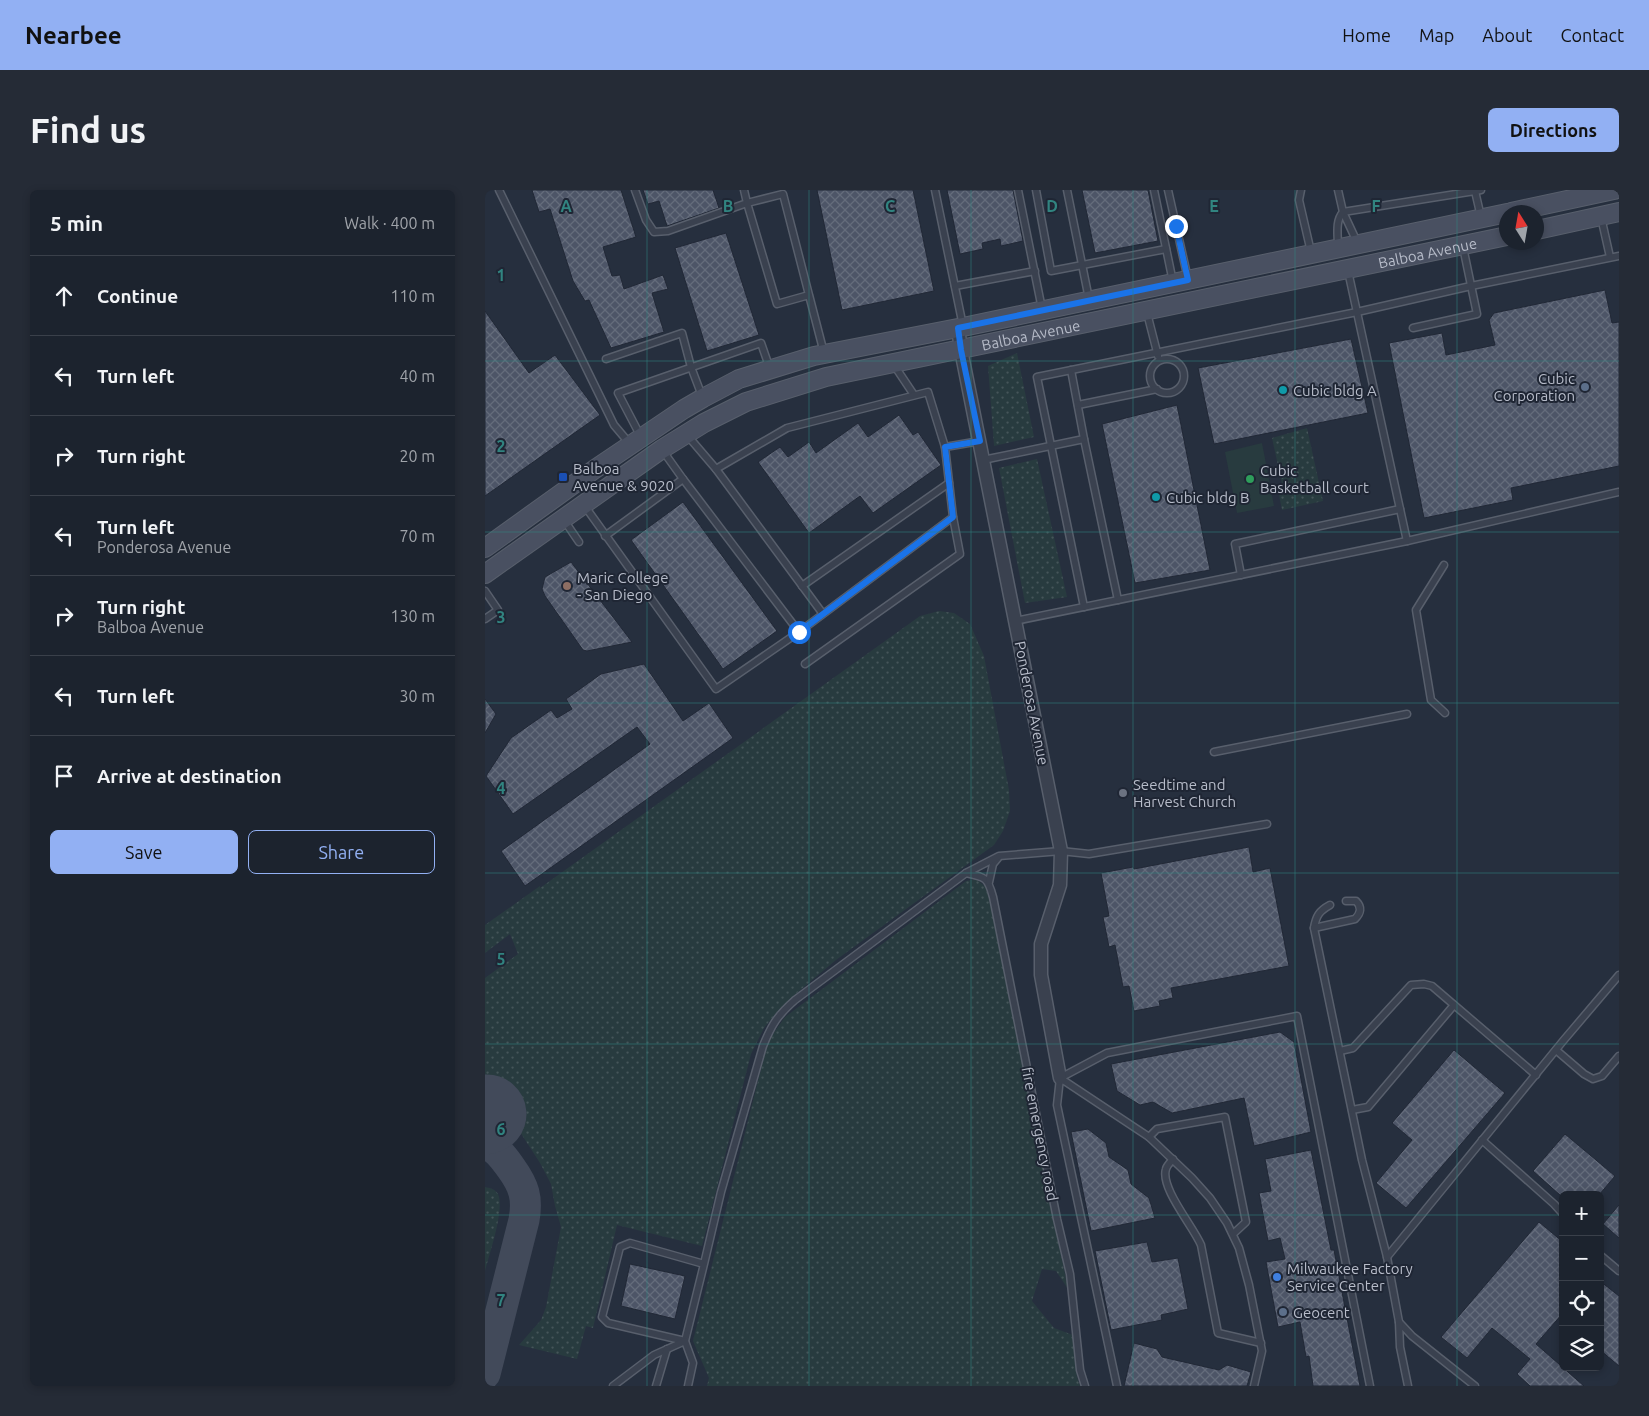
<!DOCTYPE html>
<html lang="en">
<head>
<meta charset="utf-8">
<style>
  body { margin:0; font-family:Ubuntu,sans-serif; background:#252b36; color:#f1f3f6 }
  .controls { position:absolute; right:15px; bottom:15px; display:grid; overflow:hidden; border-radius:8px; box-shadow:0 2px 8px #0003 }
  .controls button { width:45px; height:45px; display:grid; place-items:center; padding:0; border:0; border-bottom:1px solid #3a404a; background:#1c232e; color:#f1f3f6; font:25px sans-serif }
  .compass { position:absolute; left:1014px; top:15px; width:45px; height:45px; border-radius:50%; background:#1c232e; box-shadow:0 2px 8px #0003; rotate:349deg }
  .stop { position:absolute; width:15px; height:15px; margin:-11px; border:4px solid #1a73e8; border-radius:50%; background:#fff }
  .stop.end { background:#1a73e8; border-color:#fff; box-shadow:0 1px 5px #0008 }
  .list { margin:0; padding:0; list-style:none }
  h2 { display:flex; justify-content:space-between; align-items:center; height:65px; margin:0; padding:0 20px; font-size:21px }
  h2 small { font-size:16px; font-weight:400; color:#a0a4aa }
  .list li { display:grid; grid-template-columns:32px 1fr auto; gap:15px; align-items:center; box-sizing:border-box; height:80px; padding:0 20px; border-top:1px solid #3a404a }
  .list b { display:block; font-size:19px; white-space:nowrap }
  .list p { margin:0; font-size:16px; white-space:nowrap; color:#a0a4aa }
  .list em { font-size:16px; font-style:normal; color:#a0a4aa }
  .actions { display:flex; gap:10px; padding:15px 20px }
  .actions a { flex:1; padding:11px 0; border:1px solid #92b0f3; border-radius:8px; text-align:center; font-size:18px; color:#92b0f3 }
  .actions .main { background:#92b0f3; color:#111 }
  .icon { flex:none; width:28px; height:28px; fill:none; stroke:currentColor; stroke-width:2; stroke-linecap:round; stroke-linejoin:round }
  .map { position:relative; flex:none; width:1134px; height:1196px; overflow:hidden; border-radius:8px }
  header { display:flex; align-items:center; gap:30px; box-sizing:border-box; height:70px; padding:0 25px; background:#92b0f3; color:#111 }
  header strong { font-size:24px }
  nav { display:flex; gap:28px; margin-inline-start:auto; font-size:18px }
  .intro { display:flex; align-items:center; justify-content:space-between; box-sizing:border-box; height:120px; padding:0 30px }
  h1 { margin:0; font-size:35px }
  .button { padding:12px 22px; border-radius:8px; background:#92b0f3; color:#111; font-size:18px; font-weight:700 }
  main { display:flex; gap:30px; padding:0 30px }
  aside { flex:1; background:#1c232e; border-radius:8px; box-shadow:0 2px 8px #0003 }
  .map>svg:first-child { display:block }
  .grass { fill:url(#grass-dots) }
  .green { fill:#283b3f }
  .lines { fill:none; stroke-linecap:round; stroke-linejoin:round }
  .taxiway { stroke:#424a5a; stroke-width:31 }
  .runway { stroke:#424a5a; stroke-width:79 }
  .building { fill:url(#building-cross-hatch); stroke:#212836 }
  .service-casing { stroke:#585f6c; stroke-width:9 }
  .minor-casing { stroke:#585f6c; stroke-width:15 }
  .secondary-casing { stroke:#585f6c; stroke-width:20 }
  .service { stroke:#3a414f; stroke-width:6 }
  .minor { stroke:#3a414f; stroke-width:12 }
  .secondary { stroke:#495061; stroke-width:18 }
  .route { stroke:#1a73e8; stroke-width:6 }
  .grid { fill:none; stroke:#318480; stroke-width:1; stroke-opacity:0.55 }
  .service-dot { fill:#5c6f8a; stroke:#1f2634; stroke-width:2 }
  .culture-dot { fill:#0f9aa8; stroke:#1f2634; stroke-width:2 }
  .transit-dot { fill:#1a4fb4; stroke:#1f2634; stroke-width:2 }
  .leisure-dot { fill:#2e9e5b; stroke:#1f2634; stroke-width:2 }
  .education-dot { fill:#8d6e63; stroke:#1f2634; stroke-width:2 }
  .worship-dot { fill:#6b7280; stroke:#1f2634; stroke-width:2 }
  .shop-dot { fill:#3f7fe0; stroke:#1f2634; stroke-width:2 }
  .labels { text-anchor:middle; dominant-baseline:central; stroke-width:4; stroke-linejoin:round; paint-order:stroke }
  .street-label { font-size:15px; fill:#b7bcc9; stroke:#1f2634 }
  .poi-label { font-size:15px; fill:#b7bcc9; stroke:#1f2634; text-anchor:start }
  .grid-label { font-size:16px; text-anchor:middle; font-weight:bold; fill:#318480; stroke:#1f2634; stroke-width:4; stroke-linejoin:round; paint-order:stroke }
</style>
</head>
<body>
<header>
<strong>Nearbee</strong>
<nav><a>Home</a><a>Map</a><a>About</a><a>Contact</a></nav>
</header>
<div class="intro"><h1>Find us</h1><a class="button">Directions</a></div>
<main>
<aside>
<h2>5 min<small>Walk · 400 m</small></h2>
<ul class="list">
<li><svg class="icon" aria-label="ahead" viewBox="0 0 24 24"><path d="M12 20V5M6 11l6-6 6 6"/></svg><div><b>Continue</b></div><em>110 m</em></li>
<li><svg class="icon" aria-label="left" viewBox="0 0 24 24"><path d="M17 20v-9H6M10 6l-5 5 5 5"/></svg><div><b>Turn left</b></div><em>40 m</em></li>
<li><svg class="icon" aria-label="right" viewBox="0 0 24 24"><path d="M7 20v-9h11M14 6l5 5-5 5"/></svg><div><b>Turn right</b></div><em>20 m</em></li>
<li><svg class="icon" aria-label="left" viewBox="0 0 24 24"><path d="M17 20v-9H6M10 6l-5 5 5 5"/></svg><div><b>Turn left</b><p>Ponderosa Avenue</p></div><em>70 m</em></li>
<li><svg class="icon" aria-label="right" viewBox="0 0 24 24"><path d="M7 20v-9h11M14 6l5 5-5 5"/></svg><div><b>Turn right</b><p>Balboa Avenue</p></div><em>130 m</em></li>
<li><svg class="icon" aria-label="left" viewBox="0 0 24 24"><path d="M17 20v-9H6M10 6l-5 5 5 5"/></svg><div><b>Turn left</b></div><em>30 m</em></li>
<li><svg class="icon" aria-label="arrive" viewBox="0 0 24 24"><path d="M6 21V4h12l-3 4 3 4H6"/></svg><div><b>Arrive at destination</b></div></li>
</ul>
<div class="actions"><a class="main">Save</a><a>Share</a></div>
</aside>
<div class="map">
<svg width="1134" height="1196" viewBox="0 0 1134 1196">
  <defs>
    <pattern id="grass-dots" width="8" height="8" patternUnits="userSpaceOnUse" patternTransform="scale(1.25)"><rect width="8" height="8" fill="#283b3f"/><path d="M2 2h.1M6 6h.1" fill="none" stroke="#455559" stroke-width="1.8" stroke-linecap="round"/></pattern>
    <pattern id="building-cross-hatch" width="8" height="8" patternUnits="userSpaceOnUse" patternTransform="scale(1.25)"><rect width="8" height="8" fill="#4d5567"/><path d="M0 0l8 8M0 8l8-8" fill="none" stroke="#646c7b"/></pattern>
  </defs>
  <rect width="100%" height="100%" fill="#262f3e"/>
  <g class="grass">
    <polygon points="532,163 549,247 509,256 503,176"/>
    <polygon points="822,238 838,311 797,320 794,305 799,303 787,248"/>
    <polygon points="552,269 582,407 540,413 514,278"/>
    <polygon points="454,421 469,423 485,434 499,466 524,600 525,621 518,641 509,655 351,770 313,802 292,822 279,838 266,864 217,1056 132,1035 108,1138 101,1136 92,1169 34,1155 56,1130 61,1117 76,1037 70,1016 66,994 55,973 35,942 0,900 0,788 33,764 25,744 0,763 0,735 55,696 55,698 435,426"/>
    <polygon points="491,689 502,698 583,1099 571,1081 557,1079 547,1111 569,1138 588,1145 592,1187 595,1196 222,1196 224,1188 208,1151 283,851 300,827 481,691"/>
    <path d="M 0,997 C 5,998 10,999 13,1004 C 20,1019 4,1065 0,1081 Z"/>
  </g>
  <polygon class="green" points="777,253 789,316 752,323 740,262"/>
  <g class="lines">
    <path class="taxiway" d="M 0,954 C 13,959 18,967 26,978 C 39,996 43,1008 39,1030 L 0,1184"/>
    <polyline class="runway" points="0,925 2,924"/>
  </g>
  <g class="building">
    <polygon points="47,0 136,0 151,47 118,57 127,86 135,85 139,99 178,85 183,99 167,103 179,142 126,158 104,110 100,111 88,91 65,19 54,22"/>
    <polygon points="158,0 228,0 234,18 182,36 174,11 163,14"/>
    <polygon points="332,0 428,0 449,101 357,120"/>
    <polygon points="462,0 528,0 538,51 516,56 515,49 497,53 498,59 475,64"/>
    <polygon points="597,0 663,0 673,51 610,63"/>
    <polygon points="241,43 274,145 222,161 190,58"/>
    <polygon points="1120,100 1127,133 1134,132 1134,276 1026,298 1028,310 939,328 904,153 957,143 961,165 1010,155 1004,130 1009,123"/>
    <polygon points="0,121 44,183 70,165 115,225 0,306"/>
    <polygon points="866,149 883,223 729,254 713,178"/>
    <polygon points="692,215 725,380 650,393 617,234"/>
    <polygon points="414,225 428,245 433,242 456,275 388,323 375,306 324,343 273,272 295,257 303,267 324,252 331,263 373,233 383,247"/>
    <polygon points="198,312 292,441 238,479 146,350"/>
    <polygon points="86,372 147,452 102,461 98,460 60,406 57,399 60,387"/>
    <polygon points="159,474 198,531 224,513 248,548 40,696 16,661 165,554 152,537 28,624 1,586 26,548 66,520 72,528 87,519 81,509 116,484"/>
    <polygon points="0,509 11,524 0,543"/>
    <polygon points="764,657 768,682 785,678 804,776 686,798 688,808 674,811 675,816 649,821 644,796 638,797 630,755 624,757 618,727 624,726 616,683 648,677 649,679"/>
    <polygon points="795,842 809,852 826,942 769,956 759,908 687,923 668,912 655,915 632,901 626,874"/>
    <polygon points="969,860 1020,903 921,1018 891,993 927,950 907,933"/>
    <polygon points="603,939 621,953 624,967 643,980 646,994 664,1008 670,1028 606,1041 586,942"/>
    <polygon points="1080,944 1130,986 1114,1005 1075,1005 1048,981"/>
    <polygon points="826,960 846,1060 849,1060 875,1196 828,1196 824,1166 821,1167 815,1132 793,1137 781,1072 800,1069 795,1048 783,1051 774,1003 786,1001 780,969"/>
    <polygon points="1134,1015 1134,1048 1118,1034"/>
    <polygon points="1054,1032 1078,1052 1078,1123 1051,1154 1099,1196 1045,1196 1032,1184 1045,1169 1007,1138 982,1168 956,1147"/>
    <polygon points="662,1052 667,1072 693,1068 703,1119 676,1125 677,1130 626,1140 610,1061"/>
    <polygon points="145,1074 200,1086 190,1129 136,1116"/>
    <polygon points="1115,1091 1134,1106 1134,1176 1115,1160"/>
    <polygon points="649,1153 672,1159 677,1167 734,1180 742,1175 766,1182 762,1196 639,1196"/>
  </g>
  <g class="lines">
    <g class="service-casing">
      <g id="service">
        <polyline points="14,0 129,235 145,254"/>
        <polyline points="150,0 161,30 169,42 183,41 262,13 259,0"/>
        <polyline points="450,0 478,136"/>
        <polyline points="533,0 557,119"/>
        <polyline points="551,0 566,81 681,59"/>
        <polyline points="582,0 604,109"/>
        <polyline points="669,0 688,92"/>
        <polyline points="683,0 703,89"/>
        <polyline points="816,0 814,10 826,62"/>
        <polyline points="853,0 858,22 872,52"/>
        <polyline points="990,1 996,27"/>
        <polyline points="1116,27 1125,67"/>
        <path d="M 853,57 C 853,45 850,31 858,22 L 996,0"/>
        <polyline points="863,81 922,351"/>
        <polyline points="470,96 550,81"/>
        <polyline points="324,105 298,4 262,13 292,114 324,105 339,163"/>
        <polyline points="662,123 673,166"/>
        <polyline points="928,138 992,124 978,57"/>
        <polyline points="121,169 197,143 206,177 217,206"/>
        <circle cx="682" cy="186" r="17"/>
        <polyline points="409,175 429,205"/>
        <polyline points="586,180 599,249 633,410"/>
        <polyline points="593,215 672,199"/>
        <polyline points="202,245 231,279"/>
        <polyline points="156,247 133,203 276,153 285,179"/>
        <polyline points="460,257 495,251"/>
        <polyline points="178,261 198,289"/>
        <polyline points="498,270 599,249"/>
        <polyline points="99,315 231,499 314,442"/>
        <polyline points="79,330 94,352"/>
        <polyline points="120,346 198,289 314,442 468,327 460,257 443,202 302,238 231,279 338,424"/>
        <polyline points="959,375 931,420 946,510 960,523"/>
        <polyline points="756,385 750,354 915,319"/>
        <polyline points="317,396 464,293"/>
        <polyline points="0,401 13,420 0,429"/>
        <polyline points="599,417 552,187 872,122 986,96 1134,66"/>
        <polyline points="530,431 922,351 1134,302"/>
        <polyline points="320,474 475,364 468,327"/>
        <polyline points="729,562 922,524"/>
        <path d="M 481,683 C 501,687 503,688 508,707 L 572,1029 L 585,1084 L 595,1180 L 600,1196"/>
        <polyline points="504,692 508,674 513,668"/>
        <path d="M 845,715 C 834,721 831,726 829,738 L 877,970 L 902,1067 L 914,1132 L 927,1146 L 990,1196"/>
        <path d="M 829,738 L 870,729 C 876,723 877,717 871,711 L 861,711"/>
        <polyline points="1071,860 1099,884 1108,889 1117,886 1134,866"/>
        <polyline points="855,861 868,858 926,795 939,794 947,796 1051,885"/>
        <polyline points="575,888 622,863 812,826 885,1196"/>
        <polyline points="575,888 664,947 707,988 725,1008 742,1033 754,1058 764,1095 777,1161 769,1196"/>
        <polyline points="575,888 572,915 632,1196"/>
        <polyline points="867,920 883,917 969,815"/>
        <polyline points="664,947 672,939 740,927 761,1032 748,1044"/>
        <polyline points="997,950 1069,1014 1078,1024"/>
        <path d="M 688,969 C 686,972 682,975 681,979 C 675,998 708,1036 716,1055 L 733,1143 L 776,1153"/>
        <polyline points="1115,1065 1134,1081"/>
        <polyline points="902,1067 1078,851 1134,785"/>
        <path d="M 219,1074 L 200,1151 L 123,1133 L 117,1127 L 135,1057 L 145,1053 L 219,1074 L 236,1002 L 278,856 C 287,834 292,826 310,810 L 481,683 L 514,666 L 576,661 L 604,664 L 782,634"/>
        <polyline points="914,1132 915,1157 923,1196"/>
        <polyline points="128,1196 169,1165 200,1151 208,1173 203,1196"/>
        <polyline points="171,1196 182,1159"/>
      </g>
    </g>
    <g class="minor-casing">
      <polyline id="minor" points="473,138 476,160 576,661 575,695 556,754 556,785 575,888"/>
    </g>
    <g class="secondary-casing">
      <g id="secondary">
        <polyline points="1026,22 1129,0"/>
        <polyline points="1052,40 1134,22"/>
        <polyline points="0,358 110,279 199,219 218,208 254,189 329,166 478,137 1022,23"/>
        <path id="s1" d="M 0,384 L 177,259 L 219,233 L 261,212 L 341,187 L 1022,46"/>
      </g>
    </g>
    <use href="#service" class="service"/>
    <use href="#minor" class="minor"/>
    <use href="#secondary" class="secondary"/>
  </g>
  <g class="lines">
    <polyline class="route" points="314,442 468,327 460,257 495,251 476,160 473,138 703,90 691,36"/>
  </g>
  <path class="grid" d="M 162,0 L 162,1196M 324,0 L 324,1196M 486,0 L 486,1196M 648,0 L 648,1196M 810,0 L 810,1196M 972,0 L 972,1196M 0,171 L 1134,171M 0,342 L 1134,342M 0,513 L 1134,513M 0,683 L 1134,683M 0,854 L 1134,854M 0,1025 L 1078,1025M 1115,1025 L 1134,1025"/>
  <g class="service-dot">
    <circle cx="1100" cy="197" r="5"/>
    <circle cx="798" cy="1122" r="5"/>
  </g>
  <g class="culture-dot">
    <circle cx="798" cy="200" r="5"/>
    <circle cx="671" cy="307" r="5"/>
  </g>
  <rect class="transit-dot" x="73" y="282" width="10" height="10" rx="2.5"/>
  <circle class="leisure-dot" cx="765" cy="289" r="5"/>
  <circle class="education-dot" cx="82" cy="396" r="5"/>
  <circle class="worship-dot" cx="638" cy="603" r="5"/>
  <circle class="shop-dot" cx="792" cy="1087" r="5"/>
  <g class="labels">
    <g class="street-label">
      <text stroke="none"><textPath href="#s1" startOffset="1011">Balboa Avenue</textPath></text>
      <text stroke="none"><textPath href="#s1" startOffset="606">Balboa Avenue</textPath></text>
      <text transform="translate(547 513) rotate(79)">Ponderosa Avenue</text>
      <text transform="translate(555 944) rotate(79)">fire emergency road</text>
    </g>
    <g class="poi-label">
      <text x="1090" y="188" text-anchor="end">Cubic<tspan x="1090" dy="17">Corporation</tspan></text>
      <text x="808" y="200">Cubic bldg A</text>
      <text x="88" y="278">Balboa<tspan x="88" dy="17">Avenue &amp; 9020</tspan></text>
      <text x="775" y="280">Cubic<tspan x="775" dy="17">Basketball court</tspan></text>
      <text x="681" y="307">Cubic bldg B</text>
      <text x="92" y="387">Maric College<tspan x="92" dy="17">- San Diego</tspan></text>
      <text x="648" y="594">Seedtime and<tspan x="648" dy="17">Harvest Church</tspan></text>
      <text x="802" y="1078">Milwaukee Factory<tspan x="802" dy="17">Service Center</tspan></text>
      <text x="808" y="1122">Geocent</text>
    </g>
  </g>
  <g class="grid-label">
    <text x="81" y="22">A</text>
    <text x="243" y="22">B</text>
    <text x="405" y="22">C</text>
    <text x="567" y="22">D</text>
    <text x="729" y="22">E</text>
    <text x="891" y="22">F</text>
    <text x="16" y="91">1</text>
    <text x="16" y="262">2</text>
    <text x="16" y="433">3</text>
    <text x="16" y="604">4</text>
    <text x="16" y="775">5</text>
    <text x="16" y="945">6</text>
    <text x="16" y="1116">7</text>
  </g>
</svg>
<div class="controls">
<button>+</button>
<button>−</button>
<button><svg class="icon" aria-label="locate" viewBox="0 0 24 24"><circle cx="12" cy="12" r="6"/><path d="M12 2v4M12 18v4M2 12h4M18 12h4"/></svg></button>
<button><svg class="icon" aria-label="layers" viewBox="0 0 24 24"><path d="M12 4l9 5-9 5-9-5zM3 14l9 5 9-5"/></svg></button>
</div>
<svg class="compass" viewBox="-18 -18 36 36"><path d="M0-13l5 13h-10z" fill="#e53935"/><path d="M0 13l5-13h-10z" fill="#a0a4aa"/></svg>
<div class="stop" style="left:314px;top:442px"></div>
<div class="stop end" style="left:691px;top:36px"></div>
</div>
</main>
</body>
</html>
